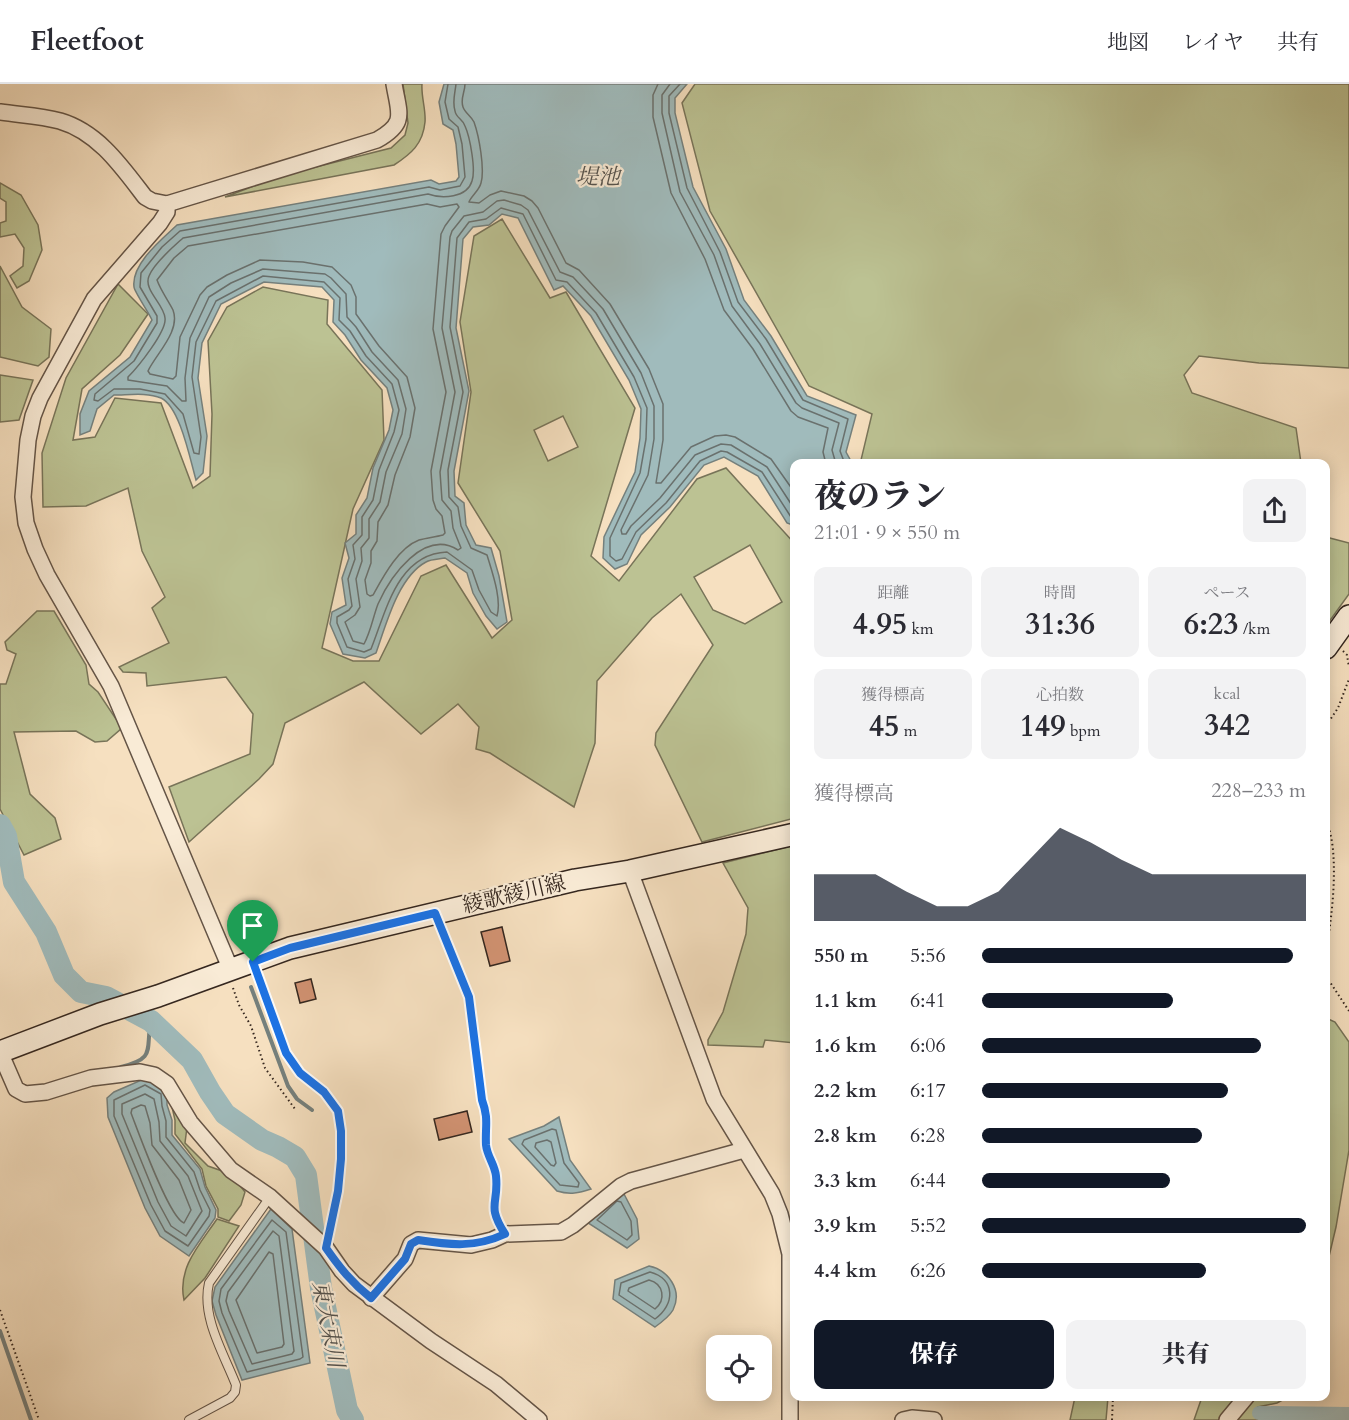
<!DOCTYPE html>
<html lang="ja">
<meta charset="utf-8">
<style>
body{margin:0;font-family:Cardo,"Noto Serif JP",serif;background:#f2f2f3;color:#2b2b33;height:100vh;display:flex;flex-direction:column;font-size:22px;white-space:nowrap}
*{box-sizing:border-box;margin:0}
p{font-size:20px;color:#7c7c81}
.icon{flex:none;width:33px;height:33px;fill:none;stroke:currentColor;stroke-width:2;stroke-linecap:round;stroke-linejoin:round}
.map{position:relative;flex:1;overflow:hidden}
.side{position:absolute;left:790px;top:375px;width:540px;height:942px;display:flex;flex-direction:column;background:#fff;border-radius:12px;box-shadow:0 3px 15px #0003}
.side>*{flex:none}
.buttons{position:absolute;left:706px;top:1251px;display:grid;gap:12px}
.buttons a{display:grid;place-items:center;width:66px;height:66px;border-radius:12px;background:#fff;box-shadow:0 3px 15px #0003;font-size:30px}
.pin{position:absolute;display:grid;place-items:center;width:51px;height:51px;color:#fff;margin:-62px -26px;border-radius:50% 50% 50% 0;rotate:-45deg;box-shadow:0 0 6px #0007}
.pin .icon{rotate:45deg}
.round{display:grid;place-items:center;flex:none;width:63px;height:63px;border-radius:12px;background:#f2f2f3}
.summary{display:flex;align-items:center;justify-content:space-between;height:102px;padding:0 24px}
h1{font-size:33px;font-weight:800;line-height:45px}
.stats{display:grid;grid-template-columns:repeat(3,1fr);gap:9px;height:102px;padding:6px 24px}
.stats div{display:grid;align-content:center;border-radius:12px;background:#f2f2f3;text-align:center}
.stats b{font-size:30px;font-weight:800}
.stats small{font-size:16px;font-weight:400}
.stats p{font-size:16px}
.chart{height:168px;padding:12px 24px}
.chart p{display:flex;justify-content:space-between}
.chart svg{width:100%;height:108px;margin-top:6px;fill:#111827;opacity:.7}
.button{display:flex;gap:12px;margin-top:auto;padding:12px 24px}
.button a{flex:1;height:69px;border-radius:12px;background:#111827;color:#fff;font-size:24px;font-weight:800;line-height:69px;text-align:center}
.button a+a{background:#f2f2f3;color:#2b2b33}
ul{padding:0 24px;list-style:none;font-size:20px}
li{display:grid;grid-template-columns:96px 72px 1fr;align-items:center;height:45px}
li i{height:15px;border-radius:8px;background:#111827}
header{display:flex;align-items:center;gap:36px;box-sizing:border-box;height:84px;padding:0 30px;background:#fff;border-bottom:2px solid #e1e1e2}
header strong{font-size:28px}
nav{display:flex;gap:33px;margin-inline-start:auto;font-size:21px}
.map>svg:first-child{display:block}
</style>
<header>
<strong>Fleetfoot</strong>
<nav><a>地図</a><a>レイヤ</a><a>共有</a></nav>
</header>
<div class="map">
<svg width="1349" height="1336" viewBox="0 0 1349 1336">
<rect width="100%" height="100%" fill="#f6e0c0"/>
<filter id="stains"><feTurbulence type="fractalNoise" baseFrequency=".00333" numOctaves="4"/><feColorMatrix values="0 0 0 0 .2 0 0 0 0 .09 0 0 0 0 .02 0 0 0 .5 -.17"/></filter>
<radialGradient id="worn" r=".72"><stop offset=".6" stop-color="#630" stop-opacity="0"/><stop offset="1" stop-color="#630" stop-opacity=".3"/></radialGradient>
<g fill="#bcc293" stroke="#787459" stroke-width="1.5" fill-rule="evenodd">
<path d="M403,0h19c-1,13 4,25 3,38 -2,22 -14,32 -31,43l-169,32 55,-21 111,-28 14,-13 3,-12z"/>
<polygon points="695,0 1349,0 1349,284 1259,279 1199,272 1184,291 1192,309 1296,344 1301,379 863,379 861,376 872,330 809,302 710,127 682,19"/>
<polygon points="0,99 21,111 38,141 42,166 29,197 17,204 10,192 23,182 24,164 15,150 0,153 0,139 6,137 6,118 0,114"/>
<path d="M502,135l48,79 16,-6 69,116 -44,148 28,25 78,-102 29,-11 69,76v176l-4,3 4,8v87l-93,24 -47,-97 1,-12 57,-88 -32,-51 -29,24 -55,63 -2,62 -21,64 -84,-54 -14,-4 3,-22 -21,-23 -37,30 -57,-52 -79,41 -12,41 -14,15 -70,63 -20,-55 81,-33 3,-40 -27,-37 -79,9 -1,-13 -23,-1 -4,-5 50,-24 -17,-35 13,-11 -23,-46 -14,-63 -42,18 -43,1 -1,-54 24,-75 52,-94 30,30 -28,41 -38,34 -9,51 22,-3 20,-39 46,5 32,85 17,-12 2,-62 -4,-73 19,-34 36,-20 65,13 -1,24 55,66 2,50 -31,69 -31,139 31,13h26l42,-85 25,-11 46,73 20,-18 -12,-69 -42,-68 13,-91 -11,-70 14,-86zM563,332l15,31 -30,14 -14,-31zM750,461l32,57 -37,22 -32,-14 -19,-33z"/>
<polygon points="0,182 22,223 51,245 49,273 38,282 0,273"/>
<polygon points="0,291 33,296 19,336 0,338"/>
<polygon points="1326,453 1349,459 1349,510 1326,542"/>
<polygon points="37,527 54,527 86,581 89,600 98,608 122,644 107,657 95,658 76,647 14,648 30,710 55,734 61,755 24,771 0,725 0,600 6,600 16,570 7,566 5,558"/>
<polygon points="795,761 795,959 765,956 763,963 708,961 708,956 723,928 746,850 748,824 723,779"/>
<polygon points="1326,934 1335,938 1349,958 1349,1066 1336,1143 1326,1185"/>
<polygon points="172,1023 176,1023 187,1043 185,1059 208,1082 225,1088 234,1094 245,1108 241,1121 229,1137 218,1133 218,1125 206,1102 202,1085 175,1050 175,1036"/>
<path d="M217,1135l22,7 -34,52 -21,22c-7,-32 16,-56 33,-81z"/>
<polygon points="1075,1313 1108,1313 1106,1336 1070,1336"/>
<polygon points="1202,1313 1288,1313 1277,1319 1258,1323 1255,1333 1258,1336 1194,1336"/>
</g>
<g fill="#a0bbbc" stroke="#75807d" stroke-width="1.5">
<path d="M444,0h243l-12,14v15l18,74 33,62 18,51 27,36 36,60 49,19 -10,37 6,11 -57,1v62l-8,-3 -29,-47 -34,-19 -20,8 -34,42 -29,28 -14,29 -12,5 -12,-11 1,-21 31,-65 5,-34 1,-29 -12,-29 -38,-64 -28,-30 -9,4 -36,-72 -16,-4 -13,11 -16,2 -10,12 -7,89 13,63 -15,80 1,25 9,7 2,22 10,20 15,3 8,28 8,46 -10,7 -11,-13 -13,-23 -6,-20 -22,-15c-5,1 -14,1 -19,4 -28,15 -40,63 -50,91l-11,5 -22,-4 -13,-30 2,-12 14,-7 -4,-27 7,-20 -4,-15 11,-9v-19l11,-17 6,-30 16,-38 4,-20 -6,-22 -26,-28 -16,-25 -12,-13 1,-22 -12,-13 -58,-5 -43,22 -19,39 -4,35 9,58 -4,37 -7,7c-6,-21 -16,-73 -35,-82 -14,-6 -33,-3 -47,-3l-17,14 -7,22 -10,4v-21l9,-23 41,-34 22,-37c-3,-7 -18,-29 -18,-33 -3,-23 28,-48 43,-62l254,-45 8,4 17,-3 3,-4 -3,-33 -3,-14 -10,-6 -4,-22z"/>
<polygon points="146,994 167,1006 167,1021 172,1036 172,1051 200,1085 205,1103 216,1126 215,1134 189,1172 160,1152 145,1124 108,1033 107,1014 114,1008"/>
<path d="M559,1033l11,43 21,29c-12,4 -21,6 -34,2l-48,-52 35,-13z"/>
<polygon points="624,1110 637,1135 639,1155 627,1164 585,1137 616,1111"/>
<polygon points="271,1125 292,1145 310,1279 242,1296 216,1231 212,1217 215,1203"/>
<path d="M649,1182c19,4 34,24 24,44 -4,7 -11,12 -18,17l-42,-28 2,-19z"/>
</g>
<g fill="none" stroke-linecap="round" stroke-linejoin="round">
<g stroke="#6a716e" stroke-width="1.5">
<path d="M448,0l-3,18 4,17 9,8 4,17 3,33 -5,9 -20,4 -11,-3 -249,44 -18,16 -21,26 -1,14 17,29v7l-23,38 -39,33 -1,6 4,1 16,-12h26l25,5 18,20 11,39 5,1 2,-17 -9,-60 4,-35 20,-41 47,-25 61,6 16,16 -1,22 11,11 16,25 26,28 7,26 -5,22 -15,38 -6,30 -11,17v18l-9,10 2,14 -7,20 4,27 -3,4 -12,7v6l10,24 17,5 7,-3c15,-37 26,-95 76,-97l25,18 7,20 12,22 6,4c5,-17 -5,-44 -10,-61l-16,-7 -10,-22 -3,-19 -9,-10 -1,-27 15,-78 -13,-65 7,-89 12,-16 17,-3 15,-11 22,6 33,66 11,2 29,31 38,64 13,31 -1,31 -6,34 -30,65v18l6,5 6,-2 14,-27 30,-29 34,-42 21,-10 6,1 35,20 29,45 4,3"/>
<path d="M456,0c-1,10 -4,17 -1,27 1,7 8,8 10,15 5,11 11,44 7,55 -5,17 -30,18 -44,13l-245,44c-10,9 -29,25 -34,38 -6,14 15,28 16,42 2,13 -27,49 -37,59v3l39,6 15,15h4l-1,-23 5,-40 19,-41 22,-14 32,-14 62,5 6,4 15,16 1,23 9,10 16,25 26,28 8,29 -4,25 -16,38 -6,30 -11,17v19l-8,10 1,13 -6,18 4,28 -5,8 -10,7 8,19 11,3c7,-13 9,-27 14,-40 12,-27 46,-76 80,-54l3,-2 -8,-20 -2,-17 -9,-11 -2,-28 15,-80 -13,-64 8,-91 2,-6 12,-15 19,-4 14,-11 7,-1 17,5 7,5 32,62 13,5 30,32 38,64 13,33v33l-6,36 -27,55 1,4h4l5,-8 29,-28 35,-43 26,-11 10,1 36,22 28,43"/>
<path d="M465,0c0,8 -5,15 -2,23 2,6 8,9 11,15 5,14 11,47 7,61 -2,8 -10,13 -12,19l10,1 11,-8 11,-4 23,5 8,5 6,7 28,55 13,7 31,34 39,65 14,35v36l-7,43h5l30,-36 24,-11 11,-1 9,2 36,22 24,34"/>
<polyline points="658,0 653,11 653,33 671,109 705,175 724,226 753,265 791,327 798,333 828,344 823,368 826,380"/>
<polyline points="670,0 662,11 662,29 680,108 714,171 732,222 760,260 796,319 802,324 839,339 832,366 836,380"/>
<polyline points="680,0 669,12 669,29 687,104 720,168 738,218 766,255 803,316 848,335 840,367 845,380"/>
<path d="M427,120l13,3 17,-3 2,3 -14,19 -4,8 -8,95 13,63 -15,79 2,29 3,9 6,7 3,17 -2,2c-8,2 -16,3 -24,5 -21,8 -36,37 -46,55l-3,1 -3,-2 -2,-14 6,-17v-12l6,-10 1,-19 10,-17 7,-30 15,-38 5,-29 -8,-31 -28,-31 -23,-32v-17l-5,-12 -19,-18 -29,-5 -43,-2 -33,15 -20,12 -7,8 -20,42 -4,39 -3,3 -23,-5 -2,-3c8,-17 33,-40 25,-61 -5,-10 -12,-19 -16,-30l17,-22 14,-12z"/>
<polygon points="145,1001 161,1010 162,1022 166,1037 166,1053 194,1088 200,1106 210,1126 209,1132 188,1162 165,1147 151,1121 114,1032 114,1016"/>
<polygon points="145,1010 154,1015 159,1038 160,1057 188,1092 202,1127 186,1152 171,1142 158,1118 122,1030 122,1020"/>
<path d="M141,1021l4,1 5,17 2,22 27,35 12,30 -7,13c-15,-5 -46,-92 -53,-110l1,-4z"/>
<polygon points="552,1045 556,1046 564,1079 579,1099 578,1103 560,1101 522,1060 524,1056"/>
<polygon points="547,1056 551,1058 556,1079 554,1082 551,1081 535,1063 536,1059"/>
<polygon points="617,1117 621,1118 631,1137 632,1151 627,1156 597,1136"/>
<polygon points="272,1136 286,1148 303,1273 300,1275 247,1288 222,1229 219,1217 221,1205"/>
<polygon points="273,1147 279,1152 294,1267 292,1270 252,1280 229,1227 226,1217 228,1208"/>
<polygon points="269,1168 273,1170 284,1260 282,1263 257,1269 236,1216"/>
<path d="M650,1188c26,7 25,33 5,47l-36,-24 2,-12z"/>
<path d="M649,1196c15,4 17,20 6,29l-27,-18 1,-3z"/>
</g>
<g stroke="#75807d" stroke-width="4">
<polyline points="251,903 288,1002 297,1015 312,1026"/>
<path d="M121,983c36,-9 24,-17 30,-46"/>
<polyline points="0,1247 31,1336"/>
</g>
<polyline stroke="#a0bbbc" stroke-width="14" points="1259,1329 1349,1330"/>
<polyline stroke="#a0bbbc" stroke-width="22" points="0,741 6,752 14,798 46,848 64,891 81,908 106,913 151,937 192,976 210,1008 225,1030 262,1056 278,1063 295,1073 306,1091 321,1204 347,1326 353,1336"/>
</g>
<g fill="#d19272" stroke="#35271f" stroke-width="1.5">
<polygon points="502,843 510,877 490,882 481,848"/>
<polygon points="311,895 316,915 300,919 295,899"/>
<polygon points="467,1027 472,1048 439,1056 434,1035"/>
</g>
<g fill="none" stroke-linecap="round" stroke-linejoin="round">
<defs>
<path id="service" d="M189,1336l41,-22 5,-6 1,-7c-12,-31 -35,-68 -27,-102l61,-86"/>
<g id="minor">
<path d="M0,28c20,3 41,4 60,9 38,11 62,46 85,76l7,4 15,3 210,-64c30,-17 22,-26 17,-56"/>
<polyline points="167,120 167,128 160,139 94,215 40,314 33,332 28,356 23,413 26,439 35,465 47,491 111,602 231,886"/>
<polyline points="630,787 714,1015 772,1110 780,1130 790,1170 790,1336"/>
<polyline points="0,968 16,1005 25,1010 46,1008 91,994 140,988 154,991 167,1000 190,1038 231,1086 270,1113 326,1164 342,1187 354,1200 431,1257 496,1300 539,1336"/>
<polyline points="371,1214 405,1175 411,1160 418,1156 471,1161 492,1156 505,1150 561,1148 573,1141 621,1102 631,1097 744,1066"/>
<polyline points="903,1336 912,1334 934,1336"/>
<polyline points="1227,1336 1247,1312"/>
</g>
<g id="secondary">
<polyline points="1326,564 1349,532"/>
<polyline points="0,968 100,930 158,912 290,864 575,796 630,787 795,750"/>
</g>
</defs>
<use href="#service" stroke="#655547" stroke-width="10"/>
<use href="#minor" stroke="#655547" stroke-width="18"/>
<use href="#secondary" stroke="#35271f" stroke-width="24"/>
<g stroke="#35271f" stroke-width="2" stroke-dasharray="1.5 3" stroke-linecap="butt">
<polyline points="1343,567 1347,571 1349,583"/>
<polyline points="1326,642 1338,624 1349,595"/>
<path d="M1326,729c2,12 6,25 7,37 3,35 -2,70 -7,104"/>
<path d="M442,846l27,67 13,102c7,22 2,26 4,47 1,11 9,20 10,31 1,16 -7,31 2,46"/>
<polyline points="1326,892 1349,927"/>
<polyline points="259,894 286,969 300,989 324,1008 338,1027 341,1047 341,1075 338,1107 329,1147"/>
<polyline points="233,904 239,921 251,942 265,984 295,1025"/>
<polyline points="0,1226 39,1336"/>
<polyline points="1112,1336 1113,1312"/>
</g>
<use href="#service" stroke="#f9ebd6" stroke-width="8"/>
<use href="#minor" stroke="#f9ebd6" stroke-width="15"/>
<use href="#secondary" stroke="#f9ebd6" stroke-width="21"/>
</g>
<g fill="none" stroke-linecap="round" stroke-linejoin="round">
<defs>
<path id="route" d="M435,829l34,84 13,103c7,19 3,26 4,45 1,11 9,20 10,31 3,29 -10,28 9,58 -30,14 -55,11 -87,6l-7,4 -6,15 -34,39c-19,-15 -31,-30 -45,-50l12,-57 3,-32v-28l-3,-20 -14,-19 -24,-19 -14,-20 -33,-91 37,-14z"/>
</defs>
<use href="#route" stroke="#fff" stroke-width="12"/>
<use href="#route" stroke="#1a73e8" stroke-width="8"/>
</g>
<g text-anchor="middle" stroke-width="4.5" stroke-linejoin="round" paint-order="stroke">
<g font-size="21" fill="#35271f" stroke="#f9ebd6">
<text transform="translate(514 810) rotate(-13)" y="7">綾歌綾川線</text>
</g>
<g font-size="22" font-style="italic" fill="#55534e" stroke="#f9ebd6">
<text x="598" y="100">堤池</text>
<text transform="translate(329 1240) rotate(79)" y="8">東大束川</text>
</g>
</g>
<rect width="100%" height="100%" filter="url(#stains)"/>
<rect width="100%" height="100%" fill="url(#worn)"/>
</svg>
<div class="buttons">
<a><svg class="icon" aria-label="locate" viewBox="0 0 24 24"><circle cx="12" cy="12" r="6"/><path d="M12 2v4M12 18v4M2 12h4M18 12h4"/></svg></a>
</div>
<div class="pin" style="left:253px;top:878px;background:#1e9e55"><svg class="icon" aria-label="arrive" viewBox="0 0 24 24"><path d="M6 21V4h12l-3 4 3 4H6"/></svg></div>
<section class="side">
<div class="summary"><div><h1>夜のラン</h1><p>21:01 · 9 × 550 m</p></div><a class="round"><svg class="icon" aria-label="share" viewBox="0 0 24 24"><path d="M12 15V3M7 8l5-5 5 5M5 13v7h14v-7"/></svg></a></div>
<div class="stats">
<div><p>距離</p><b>4.95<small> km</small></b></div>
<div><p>時間</p><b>31:36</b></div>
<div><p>ペース</p><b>6:23<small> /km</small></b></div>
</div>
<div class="stats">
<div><p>獲得標高</p><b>45<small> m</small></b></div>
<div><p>心拍数</p><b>149<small> bpm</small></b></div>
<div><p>kcal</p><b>342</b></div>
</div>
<div class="chart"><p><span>獲得標高</span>228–233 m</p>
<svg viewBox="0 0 160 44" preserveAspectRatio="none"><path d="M0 44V25L10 25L20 25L30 32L40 38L50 38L60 32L70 19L80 6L90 12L100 19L110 25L120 25L130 25L140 25L150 25L160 25V44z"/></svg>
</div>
<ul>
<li><b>550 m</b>5:56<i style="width:96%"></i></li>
<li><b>1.1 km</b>6:41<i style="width:59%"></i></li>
<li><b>1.6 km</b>6:06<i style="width:86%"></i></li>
<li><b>2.2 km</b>6:17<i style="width:76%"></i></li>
<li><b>2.8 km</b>6:28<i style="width:68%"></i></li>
<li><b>3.3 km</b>6:44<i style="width:58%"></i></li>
<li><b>3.9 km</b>5:52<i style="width:100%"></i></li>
<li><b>4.4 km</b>6:26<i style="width:69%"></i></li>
</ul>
<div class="button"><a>保存</a><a>共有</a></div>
</section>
</div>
